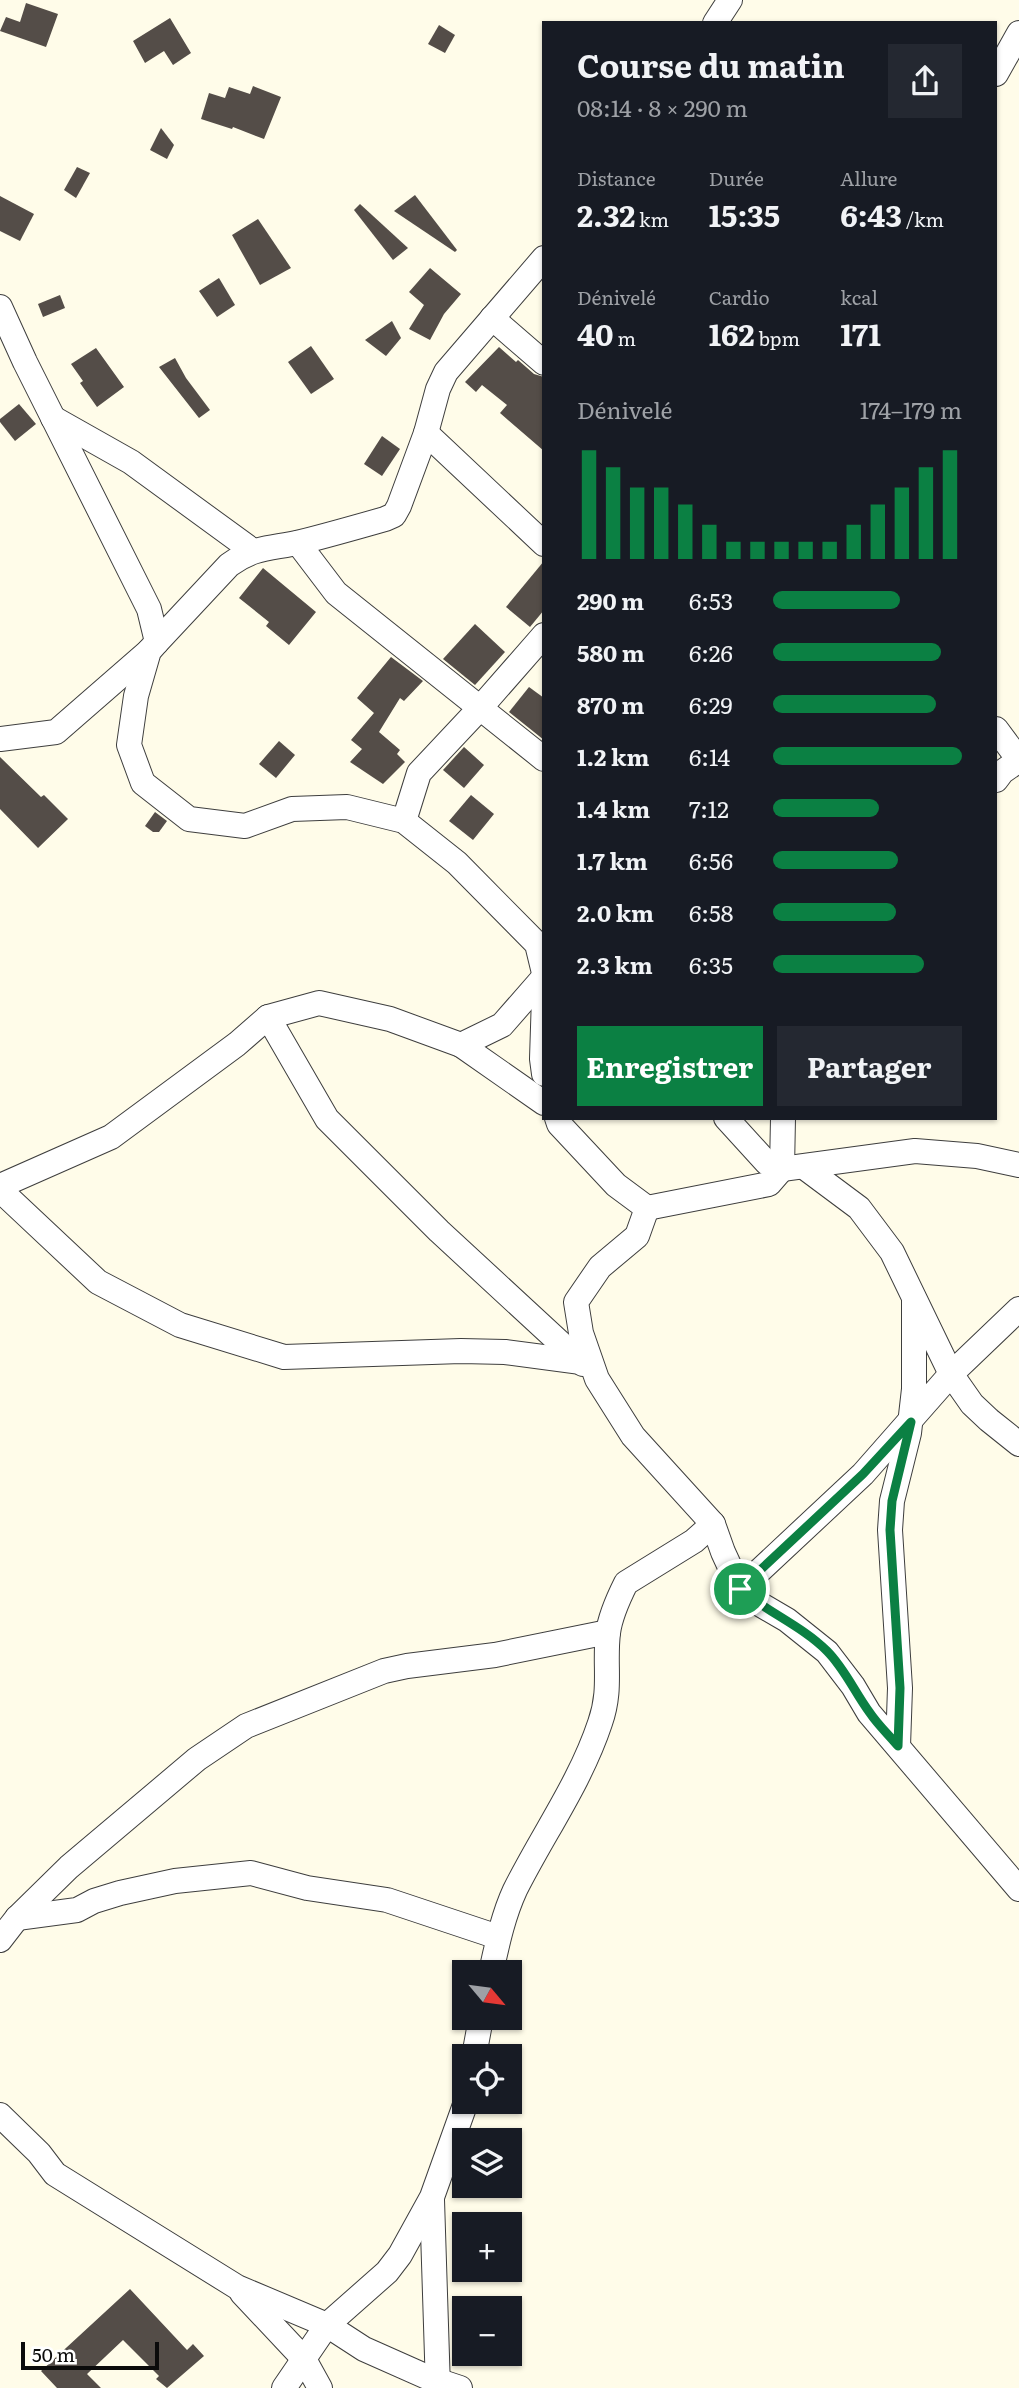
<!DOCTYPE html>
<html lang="fr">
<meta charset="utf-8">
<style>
body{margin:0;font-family:Literata,serif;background:#242831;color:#f1f3f6;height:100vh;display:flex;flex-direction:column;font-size:26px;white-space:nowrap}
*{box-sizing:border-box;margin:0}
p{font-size:23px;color:#9ea1a6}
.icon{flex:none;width:38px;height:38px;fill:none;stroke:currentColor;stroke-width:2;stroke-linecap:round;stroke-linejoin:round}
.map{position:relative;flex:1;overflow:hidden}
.drawer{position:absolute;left:542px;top:21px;width:455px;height:1099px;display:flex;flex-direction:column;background:#171b24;border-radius:0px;box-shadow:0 2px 5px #0004}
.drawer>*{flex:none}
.needle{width:46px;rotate:119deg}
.controls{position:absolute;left:452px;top:1960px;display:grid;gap:14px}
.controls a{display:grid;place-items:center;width:70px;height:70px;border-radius:0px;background:#171b24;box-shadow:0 2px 5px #0004;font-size:35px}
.scale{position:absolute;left:21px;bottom:18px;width:138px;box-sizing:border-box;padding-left:7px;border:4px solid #0b0b0b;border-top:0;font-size:19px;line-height:24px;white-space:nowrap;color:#0b0b0b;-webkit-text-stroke:5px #fff;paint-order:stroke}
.pin{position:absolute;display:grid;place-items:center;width:60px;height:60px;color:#fff;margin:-30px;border:4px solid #fff;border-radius:50%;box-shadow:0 2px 7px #0007}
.round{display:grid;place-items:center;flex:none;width:74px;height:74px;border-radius:0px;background:#242831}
.summary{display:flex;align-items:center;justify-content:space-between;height:119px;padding:0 35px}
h1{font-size:32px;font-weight:700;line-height:52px}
.metrics{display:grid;grid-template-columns:repeat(3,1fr);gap:10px;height:119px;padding:7px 35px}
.metrics div{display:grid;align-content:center}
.metrics b{font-size:30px;font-weight:700}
.metrics small{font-size:19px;font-weight:400}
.metrics p{font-size:19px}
.chart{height:196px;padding:14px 35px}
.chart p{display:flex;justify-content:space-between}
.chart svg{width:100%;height:126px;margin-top:7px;stroke:#0b8043;stroke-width:6}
.primary-button{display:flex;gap:14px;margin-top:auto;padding:14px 35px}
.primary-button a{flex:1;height:80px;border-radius:0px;background:#0b8043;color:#fff;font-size:28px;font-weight:700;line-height:80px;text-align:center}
.primary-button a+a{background:#242831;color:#f1f3f6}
ul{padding:0 35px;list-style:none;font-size:23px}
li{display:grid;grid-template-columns:112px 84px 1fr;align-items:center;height:52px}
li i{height:18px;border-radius:9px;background:#0b8043}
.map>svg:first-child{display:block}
</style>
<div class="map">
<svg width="1019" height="2388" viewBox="0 0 1019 2388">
<rect width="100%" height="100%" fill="#fffce9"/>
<g fill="#544d48">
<polygon points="26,3 58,14 46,47 0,31 6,17 20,22"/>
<polygon points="170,18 191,53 173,65 164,51 145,63 133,41"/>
<polygon points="439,25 455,35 445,53 428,44"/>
<polygon points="253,86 281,97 264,139 233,127 232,129 201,119 209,93 225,98 229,87 250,94"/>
<polygon points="161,128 174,145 167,159 150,150"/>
<polygon points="77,167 90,173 76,198 64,190"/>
<polygon points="415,195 457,250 455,252 394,211"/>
<polygon points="0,196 34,214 20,241 0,231"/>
<polygon points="360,204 408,248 393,260 354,210"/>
<polygon points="258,219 291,268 260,285 232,235"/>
<polygon points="430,268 461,294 444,314 430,340 409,329 424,305 409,292"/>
<polygon points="219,278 235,305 217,317 199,291"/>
<polygon points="60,295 65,308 43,317 38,304"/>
<polygon points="392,321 401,338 386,356 365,340"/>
<polygon points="311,346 334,379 311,394 288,362"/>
<polygon points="499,347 516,362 518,360 534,374 544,377 544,451 500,413 507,405 482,385 476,392 465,382"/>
<polygon points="96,348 124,387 97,407 80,383 83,381 71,364"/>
<polygon points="175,358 186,378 210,410 199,418 159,367"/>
<polygon points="19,404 36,424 15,441 0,422 0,419"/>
<polygon points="382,436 400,449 382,476 364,464"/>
<polygon points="544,561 544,610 530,627 506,607"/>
<polygon points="263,568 316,612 289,645 266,626 269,622 239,598"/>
<polygon points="475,624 505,652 475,685 443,659"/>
<polygon points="391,657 423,681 404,701 400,698 379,732 400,750 397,754 405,762 383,784 350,762 362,749 351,740 374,713 357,698"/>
<polygon points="529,687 544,698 544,740 509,712"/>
<polygon points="279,741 295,755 276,778 259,764"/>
<polygon points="464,747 484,765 464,788 443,770"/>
<polygon points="0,757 41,797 44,795 68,819 38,848 0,809"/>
<polygon points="471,795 494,814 473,840 449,821"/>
<polygon points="155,812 167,821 159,832 153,832 145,826"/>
<polygon points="130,2289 187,2350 193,2344 204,2356 167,2388 156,2379 159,2376 123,2340 87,2374 101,2388 57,2388 41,2371"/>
</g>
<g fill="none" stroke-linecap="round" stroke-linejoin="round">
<defs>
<g id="minor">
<polyline points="715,23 730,0"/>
<polyline points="996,74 1019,33"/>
<polyline points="0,307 25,362 149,609 157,642 149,651 136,696 129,745 143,783 189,819 245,826 292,809 347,807 404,821 457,863 537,944 544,973"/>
<polyline points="492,318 544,363"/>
<polyline points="53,418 131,462 253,551"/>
<polyline points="426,433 544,544"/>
<polyline points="298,543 336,593 544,759"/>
<path d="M157,642l72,-77c26,-19 42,-16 72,-23 28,-7 56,-15 84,-23l9,-4 5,-9 27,-73 12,-44 8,-17 98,-114"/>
<polyline points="996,729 1019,760"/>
<polyline points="0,739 56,732 149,651"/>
<polyline points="996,780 1002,772 1019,760"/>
<polyline points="404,821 419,773 481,707 544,635"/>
<polyline points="544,996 542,1059 544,1074"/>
<polyline points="268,1017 327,1119 439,1231 583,1364"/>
<polyline points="461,1045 544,1103"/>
<polyline points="557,1118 559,1124 616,1185 647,1208 637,1236 600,1267 576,1302 581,1333 597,1379 633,1436 713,1524 723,1552 740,1589 751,1599 787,1620 827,1652 853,1686 869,1713 1019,1889"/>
<polyline points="726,1118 767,1163 782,1169 915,1151 977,1156 1019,1165"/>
<polyline points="804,1167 859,1208 892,1252 951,1374 972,1404 989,1420 1019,1444"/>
<polyline points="0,1186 111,1137 237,1044 268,1017 319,1003 390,1019 461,1045 502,1025 544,977"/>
<polyline points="0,1190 98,1282 180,1325 284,1357 461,1351 505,1352 581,1362"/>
<polyline points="647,1208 769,1184 782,1169 783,1118"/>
<polyline points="740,1589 863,1474 951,1374 1019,1309"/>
<polyline points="898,1746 900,1688 890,1530 892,1501 909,1433 914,1389 914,1299"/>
<polyline points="17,1918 77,1910 94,1901 120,1893 175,1881 251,1873 307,1888 387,1900 498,1937"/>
<polyline points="0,1940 17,1918 69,1867 197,1759 246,1726 384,1671 407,1666 495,1655 608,1632"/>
<path d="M491,1972c6,-27 12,-56 24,-82 28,-56 65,-107 85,-167 12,-34 4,-58 8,-90 2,-16 11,-36 18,-50l68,-42 19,-17"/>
<polyline points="474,2056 481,2018"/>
<polyline points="0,2115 39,2153 55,2174 237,2287 327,2325 364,2349 427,2377 460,2388"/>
<polyline points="432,2200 438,2388"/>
<polyline points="242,2293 304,2359 320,2388"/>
<polyline points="284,2388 327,2325 387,2272 400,2255 432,2197 466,2102"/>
</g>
</defs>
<use href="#minor" stroke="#3e3e3e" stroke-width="26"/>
<use href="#minor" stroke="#fff" stroke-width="24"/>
</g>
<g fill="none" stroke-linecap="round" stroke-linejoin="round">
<defs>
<path id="route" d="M911,1422l-19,79 -2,29 10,158 -2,58c-9,-11 -20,-21 -28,-33 -15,-20 -25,-44 -43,-62 -25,-25 -60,-39 -87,-62l123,-115z"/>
</defs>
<use href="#route" stroke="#fff" stroke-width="14"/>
<use href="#route" stroke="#0b8043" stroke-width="9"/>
</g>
</svg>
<div class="controls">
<a><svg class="needle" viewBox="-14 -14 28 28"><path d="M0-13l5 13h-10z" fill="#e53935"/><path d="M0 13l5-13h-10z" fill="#9ea1a6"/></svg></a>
<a><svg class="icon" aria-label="locate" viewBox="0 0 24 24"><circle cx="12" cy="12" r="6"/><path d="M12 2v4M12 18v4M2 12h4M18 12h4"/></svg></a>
<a><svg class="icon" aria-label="layers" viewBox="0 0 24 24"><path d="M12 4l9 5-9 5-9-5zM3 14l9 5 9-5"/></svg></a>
<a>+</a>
<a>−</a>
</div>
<div class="scale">50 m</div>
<div class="pin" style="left:740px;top:1589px;background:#1e9e55"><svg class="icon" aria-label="arrive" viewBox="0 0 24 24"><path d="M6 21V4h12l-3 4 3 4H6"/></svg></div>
<section class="drawer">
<div class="summary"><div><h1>Course du matin</h1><p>08:14 · 8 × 290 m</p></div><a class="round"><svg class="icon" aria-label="share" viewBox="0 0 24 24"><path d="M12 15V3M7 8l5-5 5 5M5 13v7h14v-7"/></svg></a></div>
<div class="metrics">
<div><p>Distance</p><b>2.32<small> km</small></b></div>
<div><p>Durée</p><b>15:35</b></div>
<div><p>Allure</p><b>6:43<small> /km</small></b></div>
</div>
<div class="metrics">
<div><p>Dénivelé</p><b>40<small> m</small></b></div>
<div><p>Cardio</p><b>162<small> bpm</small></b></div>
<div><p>kcal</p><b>171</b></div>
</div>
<div class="chart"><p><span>Dénivelé</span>174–179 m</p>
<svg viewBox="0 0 160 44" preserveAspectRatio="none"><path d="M5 44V6M15 44V12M25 44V19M35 44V19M45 44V25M55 44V32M65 44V38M75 44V38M85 44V38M95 44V38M105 44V38M115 44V32M125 44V25M135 44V19M145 44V12M155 44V6"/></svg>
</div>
<ul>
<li><b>290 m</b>6:53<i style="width:67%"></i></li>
<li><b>580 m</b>6:26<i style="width:89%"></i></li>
<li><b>870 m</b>6:29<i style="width:86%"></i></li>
<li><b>1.2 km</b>6:14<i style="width:100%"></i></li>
<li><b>1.4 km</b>7:12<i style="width:56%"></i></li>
<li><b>1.7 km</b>6:56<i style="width:66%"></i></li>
<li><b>2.0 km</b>6:58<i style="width:65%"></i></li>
<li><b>2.3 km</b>6:35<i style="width:80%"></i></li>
</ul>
<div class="primary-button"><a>Enregistrer</a><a>Partager</a></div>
</section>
</div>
